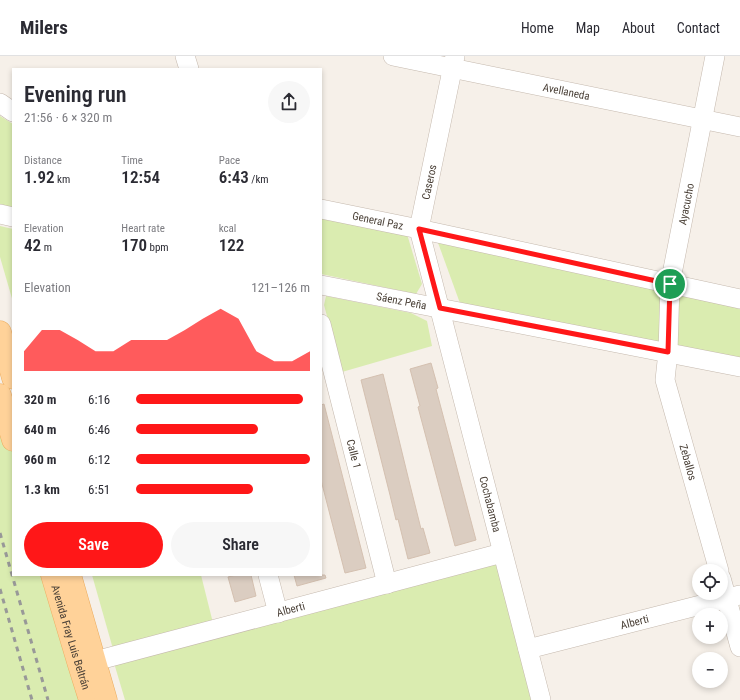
<!DOCTYPE html>
<meta charset="utf-8">
<style>
body{margin:0;font-family:"Roboto Condensed",sans-serif;background:#f7f7f7;color:#2b2b33;height:100vh;display:flex;flex-direction:column;font-size:15px;white-space:nowrap}
*{box-sizing:border-box;margin:0}
p{font-size:13px;color:#7c7c81}
.icon{flex:none;width:22px;height:22px;fill:none;stroke:currentColor;stroke-width:2;stroke-linecap:round;stroke-linejoin:round}
.map{position:relative;flex:1;overflow:hidden}
.details{position:absolute;left:12px;top:12px;width:310px;height:508px;display:flex;flex-direction:column;background:#fff;border-radius:0px;box-shadow:0 2px 6px #0003}
.details>*{flex:none}
.tools{position:absolute;left:692px;top:508px;display:grid;gap:8px}
.tools a{display:grid;place-items:center;width:36px;height:36px;border-radius:50%;background:#fff;box-shadow:0 2px 6px #0003;font-size:20px}
.pin{position:absolute;display:grid;place-items:center;width:34px;height:34px;color:#fff;margin:-17px;border:2px solid #fff;border-radius:50%;box-shadow:0 1px 4px #0007}
.round{display:grid;place-items:center;flex:none;width:42px;height:42px;border-radius:21px;background:#f7f7f7}
.headline{display:flex;align-items:center;justify-content:space-between;height:68px;padding:0 12px}
h1{font-size:22px;font-weight:600;line-height:30px}
.stats{display:grid;grid-template-columns:repeat(3,1fr);gap:6px;height:68px;padding:4px 12px}
.stats div{display:grid;align-content:center}
.stats b{font-size:17px;font-weight:600}
.stats small{font-size:11px;font-weight:400}
.stats p{font-size:11px}
.chart{height:112px;padding:8px 12px}
.chart p{display:flex;justify-content:space-between}
.chart svg{width:100%;height:72px;margin-top:4px;fill:#ff1718;opacity:.7}
.primary-button{display:flex;gap:8px;margin-top:auto;padding:8px 12px}
.primary-button a{flex:1;height:46px;border-radius:24px;background:#ff1718;color:#fff;font-size:16px;font-weight:600;line-height:46px;text-align:center}
.primary-button a+a{background:#f7f7f7;color:#2b2b33}
ul{padding:0 12px;list-style:none;font-size:13px}
li{display:grid;grid-template-columns:64px 48px 1fr;align-items:center;height:30px}
li i{height:10px;border-radius:5px;background:#ff1718}
header{display:flex;align-items:center;gap:24px;box-sizing:border-box;height:56px;padding:0 20px;background:#fff;border-bottom:1px solid #e1e1e2}
header strong{font-size:19px}
nav{display:flex;gap:22px;margin-inline-start:auto;font-size:14px}
.map>svg:first-child{display:block}
</style>
<header>
<strong>Milers</strong>
<nav><a>Home</a><a>Map</a><a>About</a><a>Contact</a></nav>
</header>
<div class="map">
<svg width="740" height="644" viewBox="0 0 740 644">
<rect width="100%" height="100%" fill="#f6f0e9"/>
<g fill="#daecb0">
<polygon points="0,60 13,68 13,152 0,148"/>
<polygon points="321,160 407,178 422,228 416,238 321,218"/>
<polygon points="0,170 13,173 13,246 0,201"/>
<polygon points="437,184 740,250 740,305 461,250"/>
<polygon points="326,240 411,257 427,265 432,290 342,316 324,249"/>
<polygon points="0,339 13,384 13,519 52,519 90,644 0,644"/>
<polygon points="498,505 531,644 125,644 114,607"/>
<polygon points="92,519 201,519 213,567 113,593"/>
</g>
<g fill="#dbcdc1" stroke="#d4c0b0">
<polygon points="431,307 438,332 436,333 476,484 455,490 418,351 420,350 410,313"/>
<polygon points="383,318 408,421 421,473 423,472 430,497 408,503 398,463 396,464 390,439 361,324"/>
<polygon points="324,348 366,512 345,517 321,424 321,349"/>
<polygon points="236,519 251,519 256,540 235,546 228,521"/>
<polygon points="294,519 325,519 326,522 297,530"/>
</g>
<g fill="none" stroke-linecap="round" stroke-linejoin="round">
<defs>
<g id="minor">
<polyline points="185,0 189,13"/>
<path id="s1" d="M393,0l347,71"/>
<path id="s2" d="M455,0l-36,173 122,471"/>
<path id="s3" d="M715,0l-45,228 -2,68 -3,28 54,191"/>
<polyline points="0,47 13,56"/>
<path id="s4" d="M321,153l98,20 321,70"/>
<polyline points="0,158 13,161"/>
<path id="s5" d="M321,229l419,82"/>
<path id="s6" d="M321,268l66,260"/>
<polyline points="268,519 278,557"/>
<polyline points="721,522 740,591"/>
<path id="s7" d="M528,593l212,-54"/>
<path id="s8" d="M80,609l422,-112"/>
</g>
<g id="major">
<polyline points="0,276 13,322"/>
<polyline points="0,339 13,384"/>
<path id="s9" d="M52,519l27,90 11,35"/>
<polyline points="70,519 106,644"/>
</g>
</defs>
<use href="#minor" stroke="#c5b9ae" stroke-width="20"/>
<use href="#major" stroke="#ecad60" stroke-width="23"/>
<use href="#minor" stroke="#fff" stroke-width="19"/>
<use href="#major" stroke="#ffd299" stroke-width="22"/>
<g stroke="#989898" stroke-width="3" stroke-dasharray="5 5" stroke-linecap="butt">
<polyline points="0,477 48,644"/>
<polyline points="0,533 32,644"/>
</g>
</g>
<g fill="none" stroke-linecap="round" stroke-linejoin="round">
<defs>
<polygon id="route" points="419,173 670,228 668,296 440,252"/>
</defs>
<use href="#route" stroke="#fff" stroke-width="8"/>
<use href="#route" stroke="#ff1718" stroke-width="5"/>
</g>
<g text-anchor="middle" stroke-width="3" stroke-linejoin="round" paint-order="stroke">
<g font-size="11" fill="#4a4037" stroke="#fff">
<text dy="4" stroke="none"><textPath href="#s1" startOffset="177">Avellaneda</textPath></text>
<text transform="translate(429 126) rotate(-78)" y="4">Caseros</text>
<text transform="translate(686 148) rotate(-79)" y="4">Ayacucho</text>
<text dy="4" stroke="none"><textPath href="#s4" startOffset="58">General Paz</textPath></text>
<text dy="4" stroke="none"><textPath href="#s5" startOffset="82">Sáenz Peña</textPath></text>
<text dy="4" stroke="none"><textPath href="#s6" startOffset="134">Calle 1</textPath></text>
<text dy="4" stroke="none"><textPath href="#s3" startOffset="414">Zeballos</textPath></text>
<text dy="4" stroke="none"><textPath href="#s2" startOffset="461">Cochabamba</textPath></text>
<text dy="4" stroke="none"><textPath href="#s8" startOffset="218">Alberti</textPath></text>
<text dy="4" stroke="none"><textPath href="#s7" startOffset="110">Alberti</textPath></text>
<text dy="4" stroke="none"><textPath href="#s9" startOffset="65">Avenida Fray Luis Beltrán</textPath></text>
</g>
</g>
</svg>
<div class="tools">
<a><svg class="icon" aria-label="locate" viewBox="0 0 24 24"><circle cx="12" cy="12" r="6"/><path d="M12 2v4M12 18v4M2 12h4M18 12h4"/></svg></a>
<a>+</a>
<a>−</a>
</div>
<div class="pin" style="left:670px;top:228px;background:#1e9e55"><svg class="icon" aria-label="arrive" viewBox="0 0 24 24"><path d="M6 21V4h12l-3 4 3 4H6"/></svg></div>
<section class="details">
<div class="headline"><div><h1>Evening run</h1><p>21:56 · 6 × 320 m</p></div><a class="round"><svg class="icon" aria-label="share" viewBox="0 0 24 24"><path d="M12 15V3M7 8l5-5 5 5M5 13v7h14v-7"/></svg></a></div>
<div class="stats">
<div><p>Distance</p><b>1.92<small> km</small></b></div>
<div><p>Time</p><b>12:54</b></div>
<div><p>Pace</p><b>6:43<small> /km</small></b></div>
</div>
<div class="stats">
<div><p>Elevation</p><b>42<small> m</small></b></div>
<div><p>Heart rate</p><b>170<small> bpm</small></b></div>
<div><p>kcal</p><b>122</b></div>
</div>
<div class="chart"><p><span>Elevation</span>121–126 m</p>
<svg viewBox="0 0 160 44" preserveAspectRatio="none"><path d="M0 44V32L10 19L20 19L30 25L40 32L50 32L60 25L70 25L80 25L90 19L100 12L110 6L120 12L130 32L140 38L150 38L160 32V44z"/></svg>
</div>
<ul>
<li><b>320 m</b>6:16<i style="width:96%"></i></li>
<li><b>640 m</b>6:46<i style="width:70%"></i></li>
<li><b>960 m</b>6:12<i style="width:100%"></i></li>
<li><b>1.3 km</b>6:51<i style="width:67%"></i></li>
</ul>
<div class="primary-button"><a>Save</a><a>Share</a></div>
</section>
</div>
